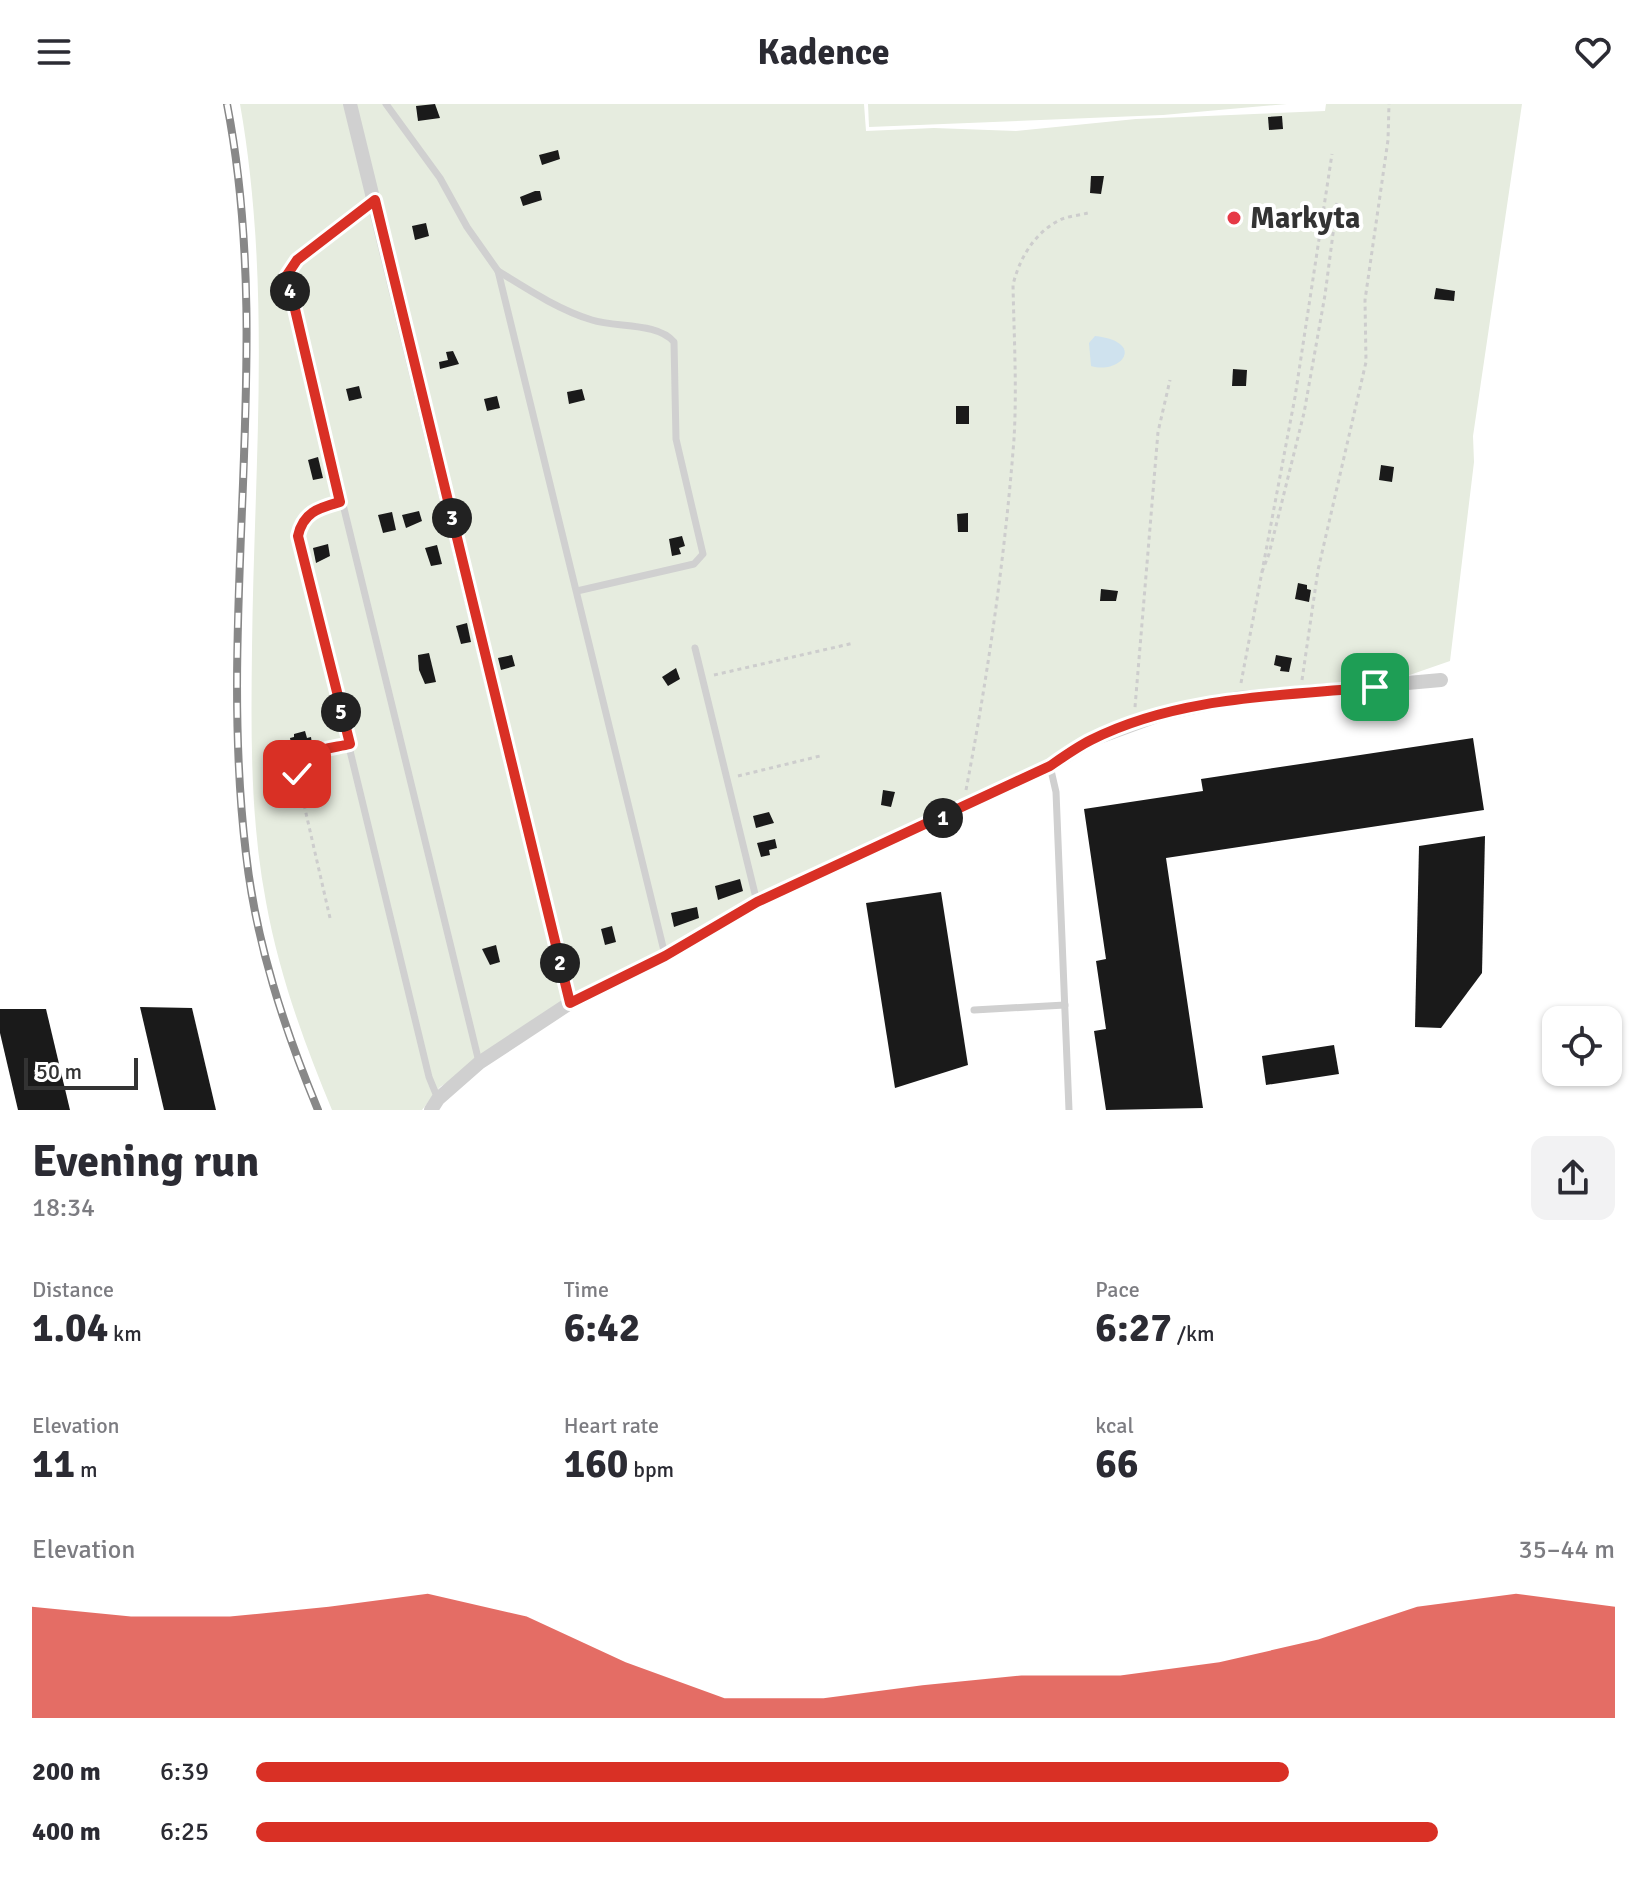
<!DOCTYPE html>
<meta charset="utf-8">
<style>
body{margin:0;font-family:Signika,sans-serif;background:#f2f2f3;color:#2b2b33;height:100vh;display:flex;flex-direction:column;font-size:30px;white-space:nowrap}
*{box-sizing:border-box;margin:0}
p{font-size:26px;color:#7c7c81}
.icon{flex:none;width:44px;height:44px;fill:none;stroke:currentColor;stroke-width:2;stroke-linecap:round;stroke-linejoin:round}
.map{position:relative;height:1006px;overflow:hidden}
.side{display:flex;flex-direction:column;background:#fff;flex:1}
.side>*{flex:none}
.fabs{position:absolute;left:1542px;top:902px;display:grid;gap:16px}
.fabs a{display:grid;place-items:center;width:80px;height:80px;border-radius:16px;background:#fff;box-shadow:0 2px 6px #0004;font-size:40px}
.scale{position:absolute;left:24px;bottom:20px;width:114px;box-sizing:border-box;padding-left:8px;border:4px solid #333;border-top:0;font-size:22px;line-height:28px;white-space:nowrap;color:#333;-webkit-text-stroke:6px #fff;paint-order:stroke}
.pin{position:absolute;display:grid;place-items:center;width:68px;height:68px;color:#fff;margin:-34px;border-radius:16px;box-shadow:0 4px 12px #0006}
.km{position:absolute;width:40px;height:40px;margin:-20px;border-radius:50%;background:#222;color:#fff;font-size:22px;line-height:40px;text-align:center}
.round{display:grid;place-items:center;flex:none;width:84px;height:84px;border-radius:16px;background:#f2f2f3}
.overview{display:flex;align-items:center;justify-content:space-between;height:136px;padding:0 32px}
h1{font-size:44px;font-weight:800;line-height:60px}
.stats{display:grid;grid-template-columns:repeat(3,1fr);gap:12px;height:136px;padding:8px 32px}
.stats div{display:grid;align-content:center}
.stats b{font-size:40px;font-weight:800}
.stats small{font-size:22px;font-weight:400}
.stats p{font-size:22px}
.chart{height:224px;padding:16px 32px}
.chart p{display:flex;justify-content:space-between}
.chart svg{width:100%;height:144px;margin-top:8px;fill:#d93025;opacity:.7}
ul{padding:0 32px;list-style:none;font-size:26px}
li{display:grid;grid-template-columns:128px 96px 1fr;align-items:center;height:60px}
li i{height:20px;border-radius:10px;background:#d93025}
header{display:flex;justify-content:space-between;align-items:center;height:104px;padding:0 32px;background:#fff;font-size:36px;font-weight:800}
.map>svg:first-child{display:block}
</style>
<header><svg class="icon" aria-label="menu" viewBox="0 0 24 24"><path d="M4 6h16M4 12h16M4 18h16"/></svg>Kadence<svg class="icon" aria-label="heart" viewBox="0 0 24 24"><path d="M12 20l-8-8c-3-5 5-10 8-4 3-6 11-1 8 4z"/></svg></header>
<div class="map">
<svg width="1647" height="1006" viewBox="0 0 1647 1006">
<rect width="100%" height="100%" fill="#fff"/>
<g fill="#e6ecdf">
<path d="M240,0h624l2,27 68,-3 82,3 120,-12 189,-8 1,-7h196l-49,332 1,26 -24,199 -75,26 -213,27 -405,188 -278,161 -39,24 -18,23h-90c-28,-67 -53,-136 -66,-208 -16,-84 -15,-169 -14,-254 2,-183 20,-362 -12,-544z"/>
<polygon points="868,0 1287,0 1163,11 869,23"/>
</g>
<path fill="#cfe2ee" d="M1095,232c52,6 26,39 -4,30l-2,-23z"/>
<g fill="#1a1a1a">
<polygon points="435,0 440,14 418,17 416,2"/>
<polygon points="1282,12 1283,25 1269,26 1268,13"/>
<polygon points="558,46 560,55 542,61 539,51"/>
<polygon points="1091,72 1104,72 1101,90 1090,89"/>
<polygon points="535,87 540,87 542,96 523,102 520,93"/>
<polygon points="426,119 429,132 415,136 412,122"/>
<polygon points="1436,184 1455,187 1454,197 1434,195"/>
<polygon points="453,247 459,260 440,265 439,258 448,256 446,248"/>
<polygon points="1233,265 1247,266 1246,282 1232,282"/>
<polygon points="359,282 362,294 349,297 346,285"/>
<polygon points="582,285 585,296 569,300 567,288"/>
<polygon points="497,292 500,304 487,307 484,295"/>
<rect x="956" y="302" width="13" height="18"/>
<polygon points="318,353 323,374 313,376 308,356"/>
<polygon points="1381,361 1394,363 1392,378 1379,376"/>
<polygon points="419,407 422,417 406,424 402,411"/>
<polygon points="392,408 396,426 383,429 378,411"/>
<polygon points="968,409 968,428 958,428 957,410"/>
<polygon points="682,432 685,442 679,444 681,450 672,452 669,435"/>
<polygon points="328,440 330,452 316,459 313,444"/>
<polygon points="437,441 442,460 431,462 425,444"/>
<polygon points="1298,479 1307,481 1307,485 1311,486 1309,498 1295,495"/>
<polygon points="1101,485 1118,487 1116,497 1100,497"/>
<polygon points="467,519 471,538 461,540 456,522"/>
<polygon points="429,549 436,578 425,580 419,566 418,551"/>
<polygon points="512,551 515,562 501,566 498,554"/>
<polygon points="1276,551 1292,554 1289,568 1280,567 1281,563 1274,561"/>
<polygon points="676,564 680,575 668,582 662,573"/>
<polygon points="305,627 307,634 311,633 312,640 292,645 290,634 294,633 294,630"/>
<polygon points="1473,634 1484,706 1166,754 1203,1004 1106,1006 1094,927 1106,925 1096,857 1106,855 1084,705 1203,687 1201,675"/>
<polygon points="883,686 895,688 891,703 881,701"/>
<polygon points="769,708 774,719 756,724 753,712"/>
<polygon points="1485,732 1482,869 1441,924 1415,923 1419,742"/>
<polygon points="775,735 777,744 769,746 770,751 761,753 757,739"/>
<polygon points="740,775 743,787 718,796 715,782"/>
<polygon points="941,788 968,961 895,984 866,799"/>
<polygon points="697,803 699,814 674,823 671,809"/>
<polygon points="612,822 616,838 605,841 601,825"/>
<polygon points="496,841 500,858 490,861 482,845"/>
<polygon points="140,903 192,904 216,1006 164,1006"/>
<polygon points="0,905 46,905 70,1006 18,1006 0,929"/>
<polygon points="1334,941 1339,970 1266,981 1262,952"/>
</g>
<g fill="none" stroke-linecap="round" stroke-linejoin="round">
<g stroke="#cdcdcd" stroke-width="3" stroke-dasharray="4 4" stroke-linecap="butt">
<polyline points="1262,468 1269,450 1304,309 1325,191 1337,99"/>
<polyline points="714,571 854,539"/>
<polyline points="1302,576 1318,466 1366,258 1365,196 1388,36 1389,0"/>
<polyline points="1241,579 1295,293 1332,50"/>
<polyline points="1135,603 1158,328 1170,276"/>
<polyline points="738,672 820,652"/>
<path d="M966,686c22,-115 39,-234 48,-351 3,-51 0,-103 -1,-154 6,-26 22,-54 49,-66 8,-3 18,-4 26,-6"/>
<path d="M330,814l-33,-144c1,-22 24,-23 41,-27"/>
</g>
<g stroke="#d0d0d0" stroke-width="7">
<polyline points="386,0 440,74 467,123 498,167 665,851"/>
<polyline points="373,97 297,156 287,171 479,958"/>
<path d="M498,167c29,18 61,39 94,49 24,8 65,2 82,22l2,97 27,115 -9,10 -117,27"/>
<path d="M340,398c-21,6 -37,10 -42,34l131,541 9,22"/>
<polyline points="695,544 757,798"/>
<polyline points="1050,662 1056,688 1069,1006"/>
<polyline points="974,906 1065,901"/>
</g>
<g stroke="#d0d0d0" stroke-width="14">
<polyline points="350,0 570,899"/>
<polyline points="431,1006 438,995 479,959 570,899 665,852 757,798 1050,662 1091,636 1162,610 1238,594 1441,576"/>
</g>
<defs>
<path id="rail" d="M227,0c48,248 -11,501 19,750 10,89 38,174 72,256"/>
</defs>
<use href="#rail" stroke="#888" stroke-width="8"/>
<use href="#rail" stroke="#fff" stroke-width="5" stroke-dasharray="15" stroke-linecap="butt"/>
</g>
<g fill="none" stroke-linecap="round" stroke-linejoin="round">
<defs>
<path id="route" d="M297,670c1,-25 33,-25 53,-30l-52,-208c5,-24 21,-28 42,-34l-53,-227 10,-15 78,-60 195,803 95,-47 92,-54 293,-136c13,-9 27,-19 41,-26 87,-44 190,-44 284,-53"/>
</defs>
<use href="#route" stroke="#fff" stroke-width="16"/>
<use href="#route" stroke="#d93025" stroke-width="10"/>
</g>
<circle fill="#e63946" stroke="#fff" stroke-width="3" cx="1234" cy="114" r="8"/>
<g text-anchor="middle" stroke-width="8" stroke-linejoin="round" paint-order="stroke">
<g font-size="30" font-weight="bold" fill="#333" stroke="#fff" text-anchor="start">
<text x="1250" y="124">Markyta</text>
</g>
</g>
</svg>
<div class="fabs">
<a><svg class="icon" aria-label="locate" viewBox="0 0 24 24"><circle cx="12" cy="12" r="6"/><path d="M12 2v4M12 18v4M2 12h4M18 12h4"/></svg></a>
</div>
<div class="scale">50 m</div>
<div class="pin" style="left:1375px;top:583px;background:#1e9e55"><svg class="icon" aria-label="arrive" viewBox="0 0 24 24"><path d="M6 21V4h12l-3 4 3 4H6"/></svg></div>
<div class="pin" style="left:297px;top:670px;background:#d93025"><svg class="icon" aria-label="check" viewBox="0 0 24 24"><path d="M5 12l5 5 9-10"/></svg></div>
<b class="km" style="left:943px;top:714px">1</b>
<b class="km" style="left:560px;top:859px">2</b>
<b class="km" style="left:452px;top:414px">3</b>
<b class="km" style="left:290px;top:187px">4</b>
<b class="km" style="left:341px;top:608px">5</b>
</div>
<section class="side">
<div class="overview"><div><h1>Evening run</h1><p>18:34</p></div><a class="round"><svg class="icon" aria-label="share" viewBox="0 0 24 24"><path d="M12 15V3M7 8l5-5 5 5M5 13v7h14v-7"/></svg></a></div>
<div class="stats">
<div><p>Distance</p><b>1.04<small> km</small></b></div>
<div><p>Time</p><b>6:42</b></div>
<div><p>Pace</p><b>6:27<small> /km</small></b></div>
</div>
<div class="stats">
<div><p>Elevation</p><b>11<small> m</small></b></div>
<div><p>Heart rate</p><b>160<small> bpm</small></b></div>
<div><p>kcal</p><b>66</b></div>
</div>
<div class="chart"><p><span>Elevation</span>35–44 m</p>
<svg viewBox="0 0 160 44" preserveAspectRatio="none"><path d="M0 44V10L10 13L20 13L30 10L40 6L50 13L60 27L70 38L80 38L90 34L100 31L110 31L120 27L130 20L140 10L150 6L160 10V44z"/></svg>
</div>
<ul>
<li><b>200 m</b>6:39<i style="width:76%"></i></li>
<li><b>400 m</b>6:25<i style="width:87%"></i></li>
</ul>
</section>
